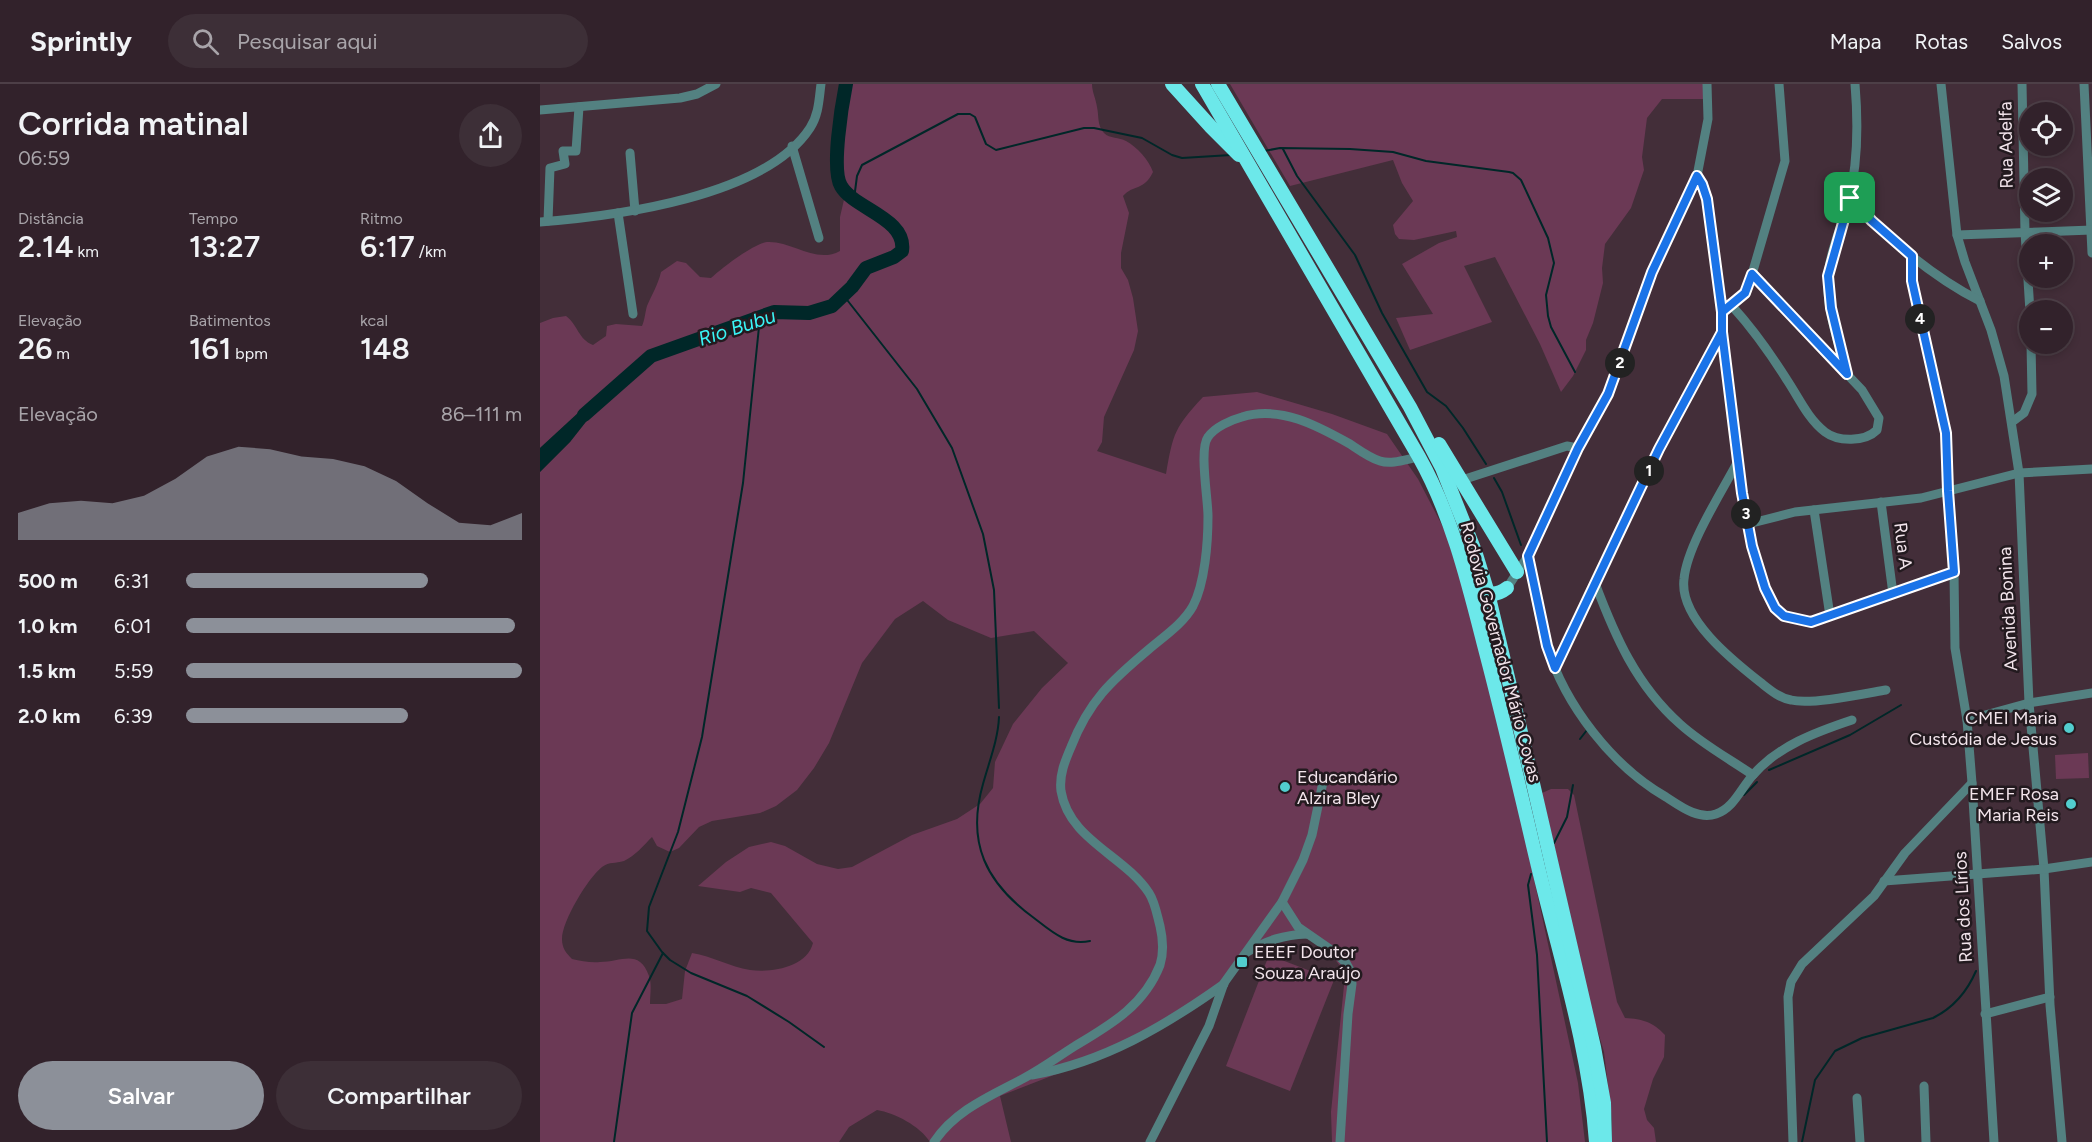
<!DOCTYPE html>
<html lang="pt">
<meta charset="utf-8">
<style>
body{margin:0;font-family:Figtree,sans-serif;background:#3d2f37;color:#f1f3f6;height:100vh;display:flex;flex-direction:column;font-size:22px;white-space:nowrap}
*{box-sizing:border-box;margin:0}
p{font-size:20px;color:#a8a4a9}
.icon{flex:none;width:33px;height:33px;fill:none;stroke:currentColor;stroke-width:2;stroke-linecap:round;stroke-linejoin:round}
.map{position:relative;flex:1;overflow:hidden}
.drawer{display:flex;flex-direction:column;background:#32222b;width:540px}
.drawer>*{flex:none}
.tools{position:absolute;left:1479px;top:18px;display:grid;gap:12px}
.tools a{display:grid;place-items:center;width:54px;height:54px;border-radius:50%;background:#32222b;box-shadow:0 3px 9px #0003,0 0 0 2px #4d3f47;font-size:30px}
.pin{position:absolute;display:grid;place-items:center;width:51px;height:51px;color:#fff;margin:-26px;border-radius:12px;box-shadow:0 3px 9px #0006}
.km{position:absolute;width:30px;height:30px;margin:-15px;border-radius:50%;background:#222;color:#fff;font-size:16px;line-height:30px;text-align:center}
.round{display:grid;place-items:center;flex:none;width:63px;height:63px;border-radius:32px;background:#3d2f37}
.headline{display:flex;align-items:center;justify-content:space-between;height:102px;padding:0 18px}
h1{font-size:33px;font-weight:600;line-height:45px}
.stats{display:grid;grid-template-columns:repeat(3,1fr);gap:9px;height:102px;padding:6px 18px}
.stats div{display:grid;align-content:center}
.stats b{font-size:30px;font-weight:600}
.stats small{font-size:16px;font-weight:400}
.stats p{font-size:16px}
.chart{height:168px;padding:12px 18px}
.chart p{display:flex;justify-content:space-between}
.chart svg{width:100%;height:108px;margin-top:6px;fill:#8c9099;opacity:.7}
.cta{display:flex;gap:12px;margin-top:auto;padding:12px 18px}
.cta a{flex:1;height:69px;border-radius:36px;background:#8c9099;color:#fff;font-size:24px;font-weight:600;line-height:69px;text-align:center}
.cta a+a{background:#3d2f37;color:#f1f3f6}
ul{padding:0 18px;list-style:none;font-size:20px}
li{display:grid;grid-template-columns:96px 72px 1fr;align-items:center;height:45px}
li i{height:15px;border-radius:8px;background:#8c9099}
header{display:flex;align-items:center;gap:36px;box-sizing:border-box;height:84px;padding:0 30px;background:#32222b;border-bottom:2px solid #4d3f47}
header strong{font-size:28px}
nav{display:flex;gap:33px;margin-inline-start:auto;font-size:21px}
.search{width:420px;height:54px;background:#3d2f37;display:flex;align-items:center;gap:15px;box-sizing:border-box;padding:0 21px;border-radius:33px;color:#a8a4a9;font-size:22px}
main{display:flex;flex:1;min-height:0}
.map>svg:first-child{display:block}
</style>
<header>
<strong>Sprintly</strong>
<div class="search"><svg class="icon" aria-label="search" viewBox="0 0 24 24"><circle cx="10" cy="10" r="6"/><path d="M15 15l6 6"/></svg>Pesquisar aqui</div>
<nav><a>Mapa</a><a>Rotas</a><a>Salvos</a></nav>
</header>
<main>
<section class="drawer">
<div class="headline"><div><h1>Corrida matinal</h1><p>06:59</p></div><a class="round"><svg class="icon" aria-label="share" viewBox="0 0 24 24"><path d="M12 15V3M7 8l5-5 5 5M5 13v7h14v-7"/></svg></a></div>
<div class="stats">
<div><p>Distância</p><b>2.14<small> km</small></b></div>
<div><p>Tempo</p><b>13:27</b></div>
<div><p>Ritmo</p><b>6:17<small> /km</small></b></div>
</div>
<div class="stats">
<div><p>Elevação</p><b>26<small> m</small></b></div>
<div><p>Batimentos</p><b>161<small> bpm</small></b></div>
<div><p>kcal</p><b>148</b></div>
</div>
<div class="chart"><p><span>Elevação</span>86–111 m</p>
<svg viewBox="0 0 160 44" preserveAspectRatio="none"><path d="M0 44V33L10 29L20 28L30 29L40 26L50 19L60 10L70 6L80 7L90 10L100 11L110 14L120 20L130 29L140 37L150 38L160 33V44z"/></svg>
</div>
<ul>
<li><b>500 m</b>6:31<i style="width:72%"></i></li>
<li><b>1.0 km</b>6:01<i style="width:98%"></i></li>
<li><b>1.5 km</b>5:59<i style="width:100%"></i></li>
<li><b>2.0 km</b>6:39<i style="width:66%"></i></li>
</ul>
<div class="cta"><a>Salvar</a><a>Compartilhar</a></div>
</section>
<div class="map">
<svg width="1552" height="1058" viewBox="0 0 1552 1058">
<rect width="100%" height="100%" fill="#432e39"/>
<g fill="#6b3955" fill-rule="evenodd">
<path d="M303,0h249c0,8 4,15 5,23 2,8 0,19 7,26 6,6 15,4 22,8 11,6 23,19 27,31 -9,19 -19,12 -30,24l6,17 -8,40v15l7,12 5,18 5,33 -4,19 -30,67 -2,25 -5,9 69,23c7,-41 9,-47 37,-77l54,-5 75,22 55,20 31,45 27,52 19,59 51,201 63,292 7,59h-253l-1,-30 14,-136 -2,-6 -15,-20 -11,-8 -13,-4h-23l-34,18 -35,39 -140,73 -72,28 11,46h-81c-10,-16 -35,-29 -53,-32l-28,17 -10,15h-299v-670l30,-30 26,-33 -5,-8 -51,47v-125l13,-5 13,-2c12,9 12,23 27,29l13,-9 1,-10 9,-2 26,2c3,-7 3,-13 5,-20 5,-12 11,-21 14,-34l16,-11 9,2 14,14 11,1c10,-9 45,-37 58,-36 25,0 47,22 71,9v-34l6,-26 -13,-29 3,-11 -1,-10zM383,517l25,19 43,18 43,-7 34,32 -26,25 -29,36 -18,38 -2,26 -13,16 -23,15 -45,16 -60,32 -14,2 -21,-5 -32,-18 -14,-4 -22,5 -23,15 -28,24 42,6 11,-4 20,5 42,50c-6,24 -41,30 -63,27 -20,-3 -38,-14 -58,-17l-7,18 -3,28 -16,5h-16c0,-9 2,-20 -1,-28 -10,-28 -28,-14 -49,-14 -9,1 -19,-1 -28,-3 -6,-6 -10,-11 -10,-20 0,-18 26,-61 40,-72 8,-6 13,-3 22,-6 11,-5 20,-16 28,-24l5,9 13,6 9,-4 20,-21 13,-6 48,-8 16,-7 21,-16 17,-22 15,-25 33,-80 33,-44z"/>
<polygon points="690,0 1163,0 1164,15 1122,15 1107,34 1102,73 1104,86 1091,124 1065,160 1062,184 1063,199 1053,239 1046,256 1046,266 1033,292 1021,308 1000,260 955,173 924,182 952,238 870,266 856,234 893,230 862,180 899,159 917,153 916,147 874,156 859,155 855,150 853,141 873,117 862,99 853,76 750,102"/>
<polygon points="1548,669 1549,694 1516,695 1515,671"/>
<path d="M1011,705h17l6,6 43,207 8,16c18,1 28,4 40,17l-1,22 -11,22 -9,30 3,11 7,8 2,14h-44v-23l-8,-67 -11,-37 -51,-222z"/>
<polygon points="729,871 794,896 750,1007 686,982"/>
</g>
<polygon fill="#002728" points="51,317 57,319 56,325 30,358 0,388 0,364"/>
<g fill="none" stroke-linecap="round" stroke-linejoin="round">
<g stroke="#002728" stroke-width="2">
<polyline points="743,65 757,92 815,171 842,229 887,308 906,322 923,344 946,380"/>
<polyline points="724,67 740,64 810,65 853,68 886,77 969,88 973,89 981,96 1008,154 1014,179 1006,211 1008,232 1011,243 1035,288"/>
<polyline points="314,115 317,92 322,81 418,30 430,30 435,33 446,60 456,66 544,44 554,44 602,54 632,71 642,74 691,71"/>
<polyline points="304,212 377,305 412,364 443,450 454,506 459,624"/>
<polyline points="220,233 203,399 162,653 138,748 109,823 107,847 122,868 130,876 151,889 207,912 249,938 284,963"/>
<polyline points="954,394 962,408 981,461"/>
<polyline points="1006,572 1010,583"/>
<path d="M459,633c-1,23 -10,45 -16,67 -17,59 3,99 51,134 18,14 33,28 56,23"/>
<polyline points="1040,655 1047,646"/>
<polyline points="1229,686 1310,651 1361,621"/>
<polyline points="1204,711 1217,698"/>
<polyline points="1014,759 1027,733 1033,701"/>
<polyline points="991,790 988,801 997,871 1007,1058"/>
<polyline points="74,1058 92,929 123,869"/>
<path d="M1262,1058l13,-62 20,-29 27,-13 71,-20c20,-10 34,-26 43,-47"/>
</g>
<path stroke="#002728" stroke-width="14" d="M44,331l67,-59 123,-44 35,1 23,-7 20,-19 14,-19 28,-11 8,-6c5,-33 -48,-42 -61,-65 -10,-16 1,-82 5,-102"/>
<g stroke="#538181" stroke-width="9">
<polyline points="1401,0 1417,151 1425,178 1451,246 1464,292 1479,389 1489,619 1504,785 1510,921 1522,1058"/>
<polyline points="1482,0 1485,148 1490,228"/>
<polyline points="1544,0 1552,169"/>
<polyline points="0,26 140,14 157,10 176,0"/>
<polyline points="252,62 279,154"/>
<polyline points="90,69 95,127"/>
<polyline points="1157,92 1167,115 1182,228 1182,248 1202,409 1212,462 1225,504 1235,524 1244,532 1271,538 1414,488"/>
<path d="M1310,114c35,39 83,79 130,103"/>
<polyline points="78,129 93,230"/>
<polyline points="8,137 10,84 25,80 23,67 36,67 39,23"/>
<path d="M0,138c76,-6 225,-25 270,-94 9,-14 9,-29 11,-44"/>
<polyline points="1417,151 1552,146"/>
<polyline points="1372,172 1372,197 1406,349 1408,407 1414,488 1415,564 1427,636 1432,699 1454,1058"/>
<path d="M1192,222c21,23 38,47 55,74 12,18 21,39 38,52 13,10 40,10 52,-2l2,-12 -17,-28 -110,-116"/>
<polyline points="1189,224 1205,209 1208,204 1245,77 1239,0"/>
<path d="M1306,289c-7,-30 -20,-63 -18,-95 1,-25 15,-55 21,-79 9,-36 9,-79 6,-115"/>
<polyline points="1472,338 1484,329 1492,310 1491,260"/>
<path d="M1197,379c-16,30 -50,83 -53,116 -5,39 48,81 76,103 9,7 19,16 31,18 20,5 72,-6 95,-10"/>
<polyline points="922,396 1027,362 1038,364"/>
<polyline points="1341,418 1353,510"/>
<polyline points="1274,426 1290,532"/>
<polyline points="1208,440 1255,428 1381,414 1479,389 1552,385"/>
<path d="M988,472c6,30 10,61 19,90 18,59 65,120 119,151 14,9 32,23 50,17 18,-6 25,-26 37,-39 25,-29 63,-43 99,-55"/>
<path d="M1055,499c20,53 41,102 85,141 22,20 48,34 73,51"/>
<polyline points="967,504 988,472 1038,364 1068,310 1112,188 1157,92 1168,35 1167,0"/>
<polyline points="1015,584 1119,365 1182,248"/>
<polyline points="1427,636 1489,619 1552,609"/>
<polyline points="1344,797 1504,785 1552,778"/>
<polyline points="742,818 758,843 797,870 806,879 811,888 812,900 808,930 800,1058"/>
<path d="M707,868c21,-12 36,-17 60,-18"/>
<polyline points="1445,930 1510,913"/>
<path d="M492,991c72,-13 133,-49 192,-91"/>
<polyline points="1384,1002 1386,1058"/>
<polyline points="1317,1014 1320,1058"/>
<path d="M394,1058c22,-33 59,-47 92,-65 17,-9 33,-21 49,-31 35,-21 69,-40 85,-81 4,-13 3,-26 0,-39 -3,-11 -5,-24 -11,-33 -25,-38 -80,-53 -88,-102 -2,-16 4,-30 10,-44 18,-46 40,-66 77,-97 15,-13 35,-26 45,-44 12,-23 15,-64 15,-90 0,-17 -9,-67 0,-79 7,-10 23,-17 34,-20 38,-12 76,9 108,27 9,6 20,14 30,17 12,4 27,-2 39,-4"/>
<polyline points="610,1058 669,942 684,899 742,818 763,776 772,751 783,698"/>
<polyline points="1253,1058 1248,913 1251,898 1262,880 1334,812 1365,769 1432,699"/>
</g>
<g stroke="#6ce8ea" stroke-width="14">
<polyline points="632,0 671,43 699,71"/>
<path d="M662,0l217,373c32,57 48,121 64,184 19,72 36,144 53,217 22,94 53,187 60,284"/>
<polyline points="678,0 870,323 902,384 935,467 948,509 992,695 1054,963 1064,1019 1065,1058"/>
<polyline points="899,360 977,488"/>
<path d="M940,505c9,7 18,6 27,-1"/>
</g>
</g>
<g fill="none" stroke-linecap="round" stroke-linejoin="round">
<defs>
<polyline id="route" points="1310,114 1288,192 1291,224 1307,290 1212,190 1205,209 1182,228 1182,248 1119,365 1015,584 1007,562 988,472 1038,364 1068,310 1112,188 1157,92 1162,100 1167,115 1182,228 1182,248 1202,409 1212,462 1225,504 1235,524 1244,532 1271,538 1414,488 1408,407 1406,349 1372,197 1372,172 1332,137 1310,114"/>
</defs>
<use href="#route" stroke="#fff" stroke-width="12"/>
<use href="#route" stroke="#1a73e8" stroke-width="8"/>
</g>
<g fill="#52cdce" stroke="#231a1f" stroke-width="2">
<circle cx="1529" cy="644" r="6"/>
<circle cx="745" cy="703" r="6"/>
<circle cx="1531" cy="720" r="6"/>
<rect x="696" y="872" width="12" height="12" rx="3"/>
</g>
<g text-anchor="middle" stroke-width="5" stroke-linejoin="round" paint-order="stroke">
<g font-size="18" fill="#f2e4eb" stroke="#231a1f">
<text transform="translate(1466 61) rotate(-91)" y="6">Rua Adelfa</text>
<text transform="translate(1363 462) rotate(83)" y="6">Rua A</text>
<text transform="translate(1468 525) rotate(-93)" y="6">Avenida Bonina</text>
<text transform="translate(961 568) rotate(75)" y="6">Rodovia Governador Mário Covas</text>
<text transform="translate(1423 823) rotate(-93)" y="6">Rua dos Lírios</text>
</g>
<g font-size="18" fill="#f2e4eb" stroke="#231a1f" text-anchor="end">
<text x="1517" y="640">CMEI Maria<tspan x="1517" dy="21">Custódia de Jesus</tspan></text>
<text x="757" y="699" text-anchor="start">Educandário<tspan x="757" dy="21">Alzira Bley</tspan></text>
<text x="1519" y="716">EMEF Rosa<tspan x="1519" dy="21">Maria Reis</tspan></text>
<text x="714" y="874" text-anchor="start">EEEF Doutor<tspan x="714" dy="21">Souza Araújo</tspan></text>
</g>
<g font-size="20" font-style="italic" fill="#39f4f6" stroke="#231a1f">
<text transform="translate(197 243) rotate(-18)" y="7">Rio Bubu</text>
</g>
</g>
</svg>
<div class="tools">
<a><svg class="icon" aria-label="locate" viewBox="0 0 24 24"><circle cx="12" cy="12" r="6"/><path d="M12 2v4M12 18v4M2 12h4M18 12h4"/></svg></a>
<a><svg class="icon" aria-label="layers" viewBox="0 0 24 24"><path d="M12 4l9 5-9 5-9-5zM3 14l9 5 9-5"/></svg></a>
<a>+</a>
<a>−</a>
</div>
<div class="pin" style="left:1310px;top:114px;background:#1e9e55"><svg class="icon" aria-label="arrive" viewBox="0 0 24 24"><path d="M6 21V4h12l-3 4 3 4H6"/></svg></div>
<b class="km" style="left:1109px;top:387px">1</b>
<b class="km" style="left:1080px;top:279px">2</b>
<b class="km" style="left:1206px;top:430px">3</b>
<b class="km" style="left:1380px;top:235px">4</b>
</div>
</main>
